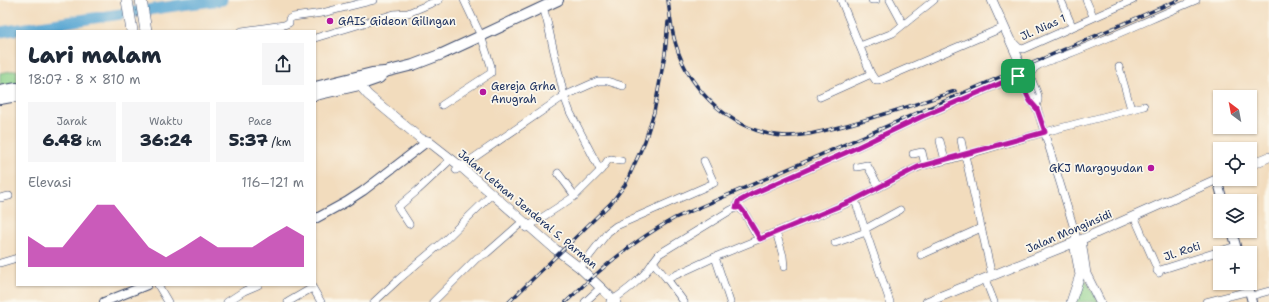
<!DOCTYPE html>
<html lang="id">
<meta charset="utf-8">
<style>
body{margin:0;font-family:"Shantell Sans",sans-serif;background:#f6f6f7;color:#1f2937;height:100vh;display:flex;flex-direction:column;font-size:15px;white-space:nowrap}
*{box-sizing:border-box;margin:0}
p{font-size:13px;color:#747a83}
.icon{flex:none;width:22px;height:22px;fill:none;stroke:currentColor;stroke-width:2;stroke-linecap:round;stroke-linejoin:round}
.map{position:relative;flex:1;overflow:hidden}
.sheet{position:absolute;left:16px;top:30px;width:300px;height:256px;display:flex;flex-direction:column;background:#fff;border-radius:0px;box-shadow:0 1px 3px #0004}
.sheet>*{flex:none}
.needle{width:26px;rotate:328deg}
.tools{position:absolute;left:1213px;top:90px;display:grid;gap:8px}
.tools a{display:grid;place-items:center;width:44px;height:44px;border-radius:0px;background:#fff;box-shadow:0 1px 3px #0004;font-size:20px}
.pin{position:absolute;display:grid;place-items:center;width:34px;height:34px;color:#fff;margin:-17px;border-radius:8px;box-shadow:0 2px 6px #0006}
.round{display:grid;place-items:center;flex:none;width:42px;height:42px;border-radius:0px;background:#f6f6f7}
.head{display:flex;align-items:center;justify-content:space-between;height:68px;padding:0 12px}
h1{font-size:22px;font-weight:800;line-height:30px}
.stats{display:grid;grid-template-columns:repeat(3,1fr);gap:6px;height:68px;padding:4px 12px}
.stats div{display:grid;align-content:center;border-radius:0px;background:#f6f6f7;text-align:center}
.stats b{font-size:17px;font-weight:800}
.stats small{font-size:11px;font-weight:400}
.stats p{font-size:11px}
.chart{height:112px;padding:8px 12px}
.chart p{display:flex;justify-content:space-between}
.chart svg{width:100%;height:72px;margin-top:4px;fill:#b5179e;opacity:.7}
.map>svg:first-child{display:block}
</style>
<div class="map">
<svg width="1269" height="302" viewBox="0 0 1269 302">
<rect width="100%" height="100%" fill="#fbf7ec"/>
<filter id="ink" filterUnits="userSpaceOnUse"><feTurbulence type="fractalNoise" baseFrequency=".025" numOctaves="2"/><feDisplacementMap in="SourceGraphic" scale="8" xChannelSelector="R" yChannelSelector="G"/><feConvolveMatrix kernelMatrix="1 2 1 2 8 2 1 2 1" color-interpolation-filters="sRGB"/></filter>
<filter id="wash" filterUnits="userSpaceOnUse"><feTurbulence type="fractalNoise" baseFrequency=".012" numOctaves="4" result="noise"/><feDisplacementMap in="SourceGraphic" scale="16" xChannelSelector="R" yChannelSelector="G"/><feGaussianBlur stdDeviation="0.9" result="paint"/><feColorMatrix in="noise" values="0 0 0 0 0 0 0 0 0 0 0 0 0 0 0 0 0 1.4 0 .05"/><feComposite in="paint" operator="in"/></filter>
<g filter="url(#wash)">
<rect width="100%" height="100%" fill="#f2dcbd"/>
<g fill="#8ad089" stroke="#528074">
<polygon points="17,70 17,86 0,89 0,73"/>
<polygon points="1082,274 1099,302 1071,302"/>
</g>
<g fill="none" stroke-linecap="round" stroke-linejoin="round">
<polyline stroke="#5aa7d3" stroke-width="11" points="0,32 181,5 222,0"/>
</g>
</g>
<g filter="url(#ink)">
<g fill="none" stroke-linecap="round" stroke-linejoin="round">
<defs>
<g id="minor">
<polyline points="841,0 871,74 876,81 878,81 1004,27"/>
<polyline points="872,0 876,0"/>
<polyline points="890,0 903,24"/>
<polyline points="1061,0 1072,26"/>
<polyline points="1086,0 1093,16"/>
<polyline points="543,7 547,21 564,96 570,112 600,170"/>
<polyline points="242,31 284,25 289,23 289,19 293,17 322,13 374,0"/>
<polyline points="315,38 394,14 408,13 439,0"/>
<polyline points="1012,41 1019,48 1023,49 1133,0"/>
<polyline points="860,46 893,33 934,0"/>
<polyline points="1119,67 1131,109"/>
<polyline points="820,97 871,74"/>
<polyline points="442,105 491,73 491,66 481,36 464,0"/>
<path d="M1036,105c8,-12 -10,-23 -3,-35 4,-7 25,-12 33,-15 44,-17 87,-37 130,-55"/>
<polyline points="1036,105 1076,235 1074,243"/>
<polyline points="961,140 964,155"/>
<polyline points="940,141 945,160"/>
<polyline points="913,154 922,152 925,165"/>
<polyline points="965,155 992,276"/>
<polyline points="857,167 867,165 879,187"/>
<polyline points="456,170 564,96 598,81 607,81 623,86"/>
<polyline points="558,173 575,196"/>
<polyline points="0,198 9,196"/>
<polyline points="855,200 912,170 924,165 952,159 1045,132 1144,106"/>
<polyline points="736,208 738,202 754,193 845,153 923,116 1018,76 1031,101 1037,109"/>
<polyline points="1134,216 1159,273"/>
<polyline points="409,224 398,207 418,190 447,163"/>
<polyline points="526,228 575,196 601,170 608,160 611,159 621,161"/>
<polyline points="865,229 900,210"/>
<polyline points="776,232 783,256 784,267"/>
<polyline points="835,243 866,232"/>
<polyline points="921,255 981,228"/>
<polyline points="715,257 730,302"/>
<polyline points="653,262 659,254 731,210 738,207 744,212 759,239"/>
<polyline points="0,263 17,258"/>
<polyline points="580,268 608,232 616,226 714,183 704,161"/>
<polyline points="1157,271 1236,246"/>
<polyline points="667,279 684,302"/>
<polyline points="985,279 994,302"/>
<polyline points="158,285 168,302"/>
<polyline points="311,285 321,302"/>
<polyline points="1251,296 1269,291"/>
<polyline points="227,302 244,291 258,285"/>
<polyline points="288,302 312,288"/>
<polyline points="374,302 399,279 443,242 492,194"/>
<polyline points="433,302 477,258 487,253 521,223"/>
<polyline points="585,302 598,290"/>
<path d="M610,302c16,-11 33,-23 43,-40l14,17 48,-22 140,-57 35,102"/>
<polyline points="1206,302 1249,291"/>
</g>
<g id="tertiary">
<polyline points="1217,179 1223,201"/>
<polyline points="315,219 346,202 363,191 428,141"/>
<polyline points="1232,231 1238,253"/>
<polyline points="1247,283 1252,302"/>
<polyline points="104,302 147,285"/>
</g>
<g id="secondary">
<polyline points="992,0 1018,58"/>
<polyline points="356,80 361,87 368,95 421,139 428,141 460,166 555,249 580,268 616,302"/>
<polyline points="1250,165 1269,157"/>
<polyline points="1081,240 1086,274 1100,302"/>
<polyline points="927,302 1078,241 1220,178"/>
<polyline points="1071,302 1080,275 1074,243"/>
</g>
<g id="primary">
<polyline points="315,87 372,73 385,72 413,65 442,54 481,36 558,0"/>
<polyline points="0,91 17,88"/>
<polyline points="315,95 359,85 379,78 385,72"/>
<polyline points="0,99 17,96"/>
</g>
<g id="trunk">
<polyline points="127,0 132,31"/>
<polyline points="141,0 146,31"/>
</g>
</defs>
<use href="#minor" stroke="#3b496c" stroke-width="8"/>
<use href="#tertiary" stroke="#3b496c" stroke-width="10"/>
<use href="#secondary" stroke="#3b496c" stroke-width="10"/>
<use href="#primary" stroke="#3b496c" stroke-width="12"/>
<use href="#trunk" stroke="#3b496c" stroke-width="12"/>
<use href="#minor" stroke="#fff" stroke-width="7"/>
<use href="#tertiary" stroke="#fff" stroke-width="8"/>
<use href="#secondary" stroke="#fff" stroke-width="9"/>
<use href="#primary" stroke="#fff" stroke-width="10"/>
<use href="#trunk" stroke="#fff" stroke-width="11"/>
<defs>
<g id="rail">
<path d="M668,0c2,15 3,30 8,45 14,47 58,88 109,91 18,1 37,-5 54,-9 39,-10 77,-23 116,-36"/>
<polyline points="509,302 611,203 625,185 645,141 654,112 665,54 668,22"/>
<path d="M566,302c34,-33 67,-61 109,-84l503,-218"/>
</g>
</defs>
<use href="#rail" stroke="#1b2f5e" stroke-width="3.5"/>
<use href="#rail" stroke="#fbf7ec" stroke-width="2" stroke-dasharray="6" stroke-linecap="butt"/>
<defs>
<polyline id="minor-bridge" points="1018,58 1033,96"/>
</defs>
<use href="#minor-bridge" stroke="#3b496c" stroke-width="8" stroke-linecap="butt"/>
<use href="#minor-bridge" stroke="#fff" stroke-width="7"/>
</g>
</g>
<g fill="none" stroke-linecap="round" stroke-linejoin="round" filter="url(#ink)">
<defs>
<polygon id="route" points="1018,76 1030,101 1037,109 1045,132 918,167 854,200 760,239 744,212 740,207 736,208 738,202 754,193 845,153 923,116"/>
</defs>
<use href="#route" stroke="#fff" stroke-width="8"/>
<use href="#route" stroke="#b5179e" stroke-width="5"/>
</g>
<g fill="#b5179e" stroke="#fbf7ec" stroke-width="1.5">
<circle cx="330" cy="21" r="4"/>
<circle cx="483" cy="92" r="4"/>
<circle cx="1151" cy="168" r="4"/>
</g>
<g text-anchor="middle" stroke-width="3.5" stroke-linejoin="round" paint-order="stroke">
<g font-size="11" fill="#1b2f5e" stroke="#fbf7ec" text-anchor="start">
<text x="338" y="25">GAIS Gideon Gilingan</text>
<text x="491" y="90">Gereja Grha<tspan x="491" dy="13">Anugrah</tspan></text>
<text x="1143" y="172" text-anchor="end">GKJ Margoyudan</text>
</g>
<g font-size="11" fill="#1b2f5e" stroke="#fbf7ec">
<text transform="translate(1043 27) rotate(-24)" y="4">Jl. Nias 1</text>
<text transform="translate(528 209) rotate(40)" y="4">Jalan Letnan Jenderal S. Parman</text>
<text transform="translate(1069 231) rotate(-23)" y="4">Jalan Monginsidi</text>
<text transform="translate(1182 251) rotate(-18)" y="4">Jl. Roti</text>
</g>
</g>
</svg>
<div class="tools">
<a><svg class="needle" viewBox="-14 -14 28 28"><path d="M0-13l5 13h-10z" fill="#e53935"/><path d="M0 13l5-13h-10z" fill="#747a83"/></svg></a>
<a><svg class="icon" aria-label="locate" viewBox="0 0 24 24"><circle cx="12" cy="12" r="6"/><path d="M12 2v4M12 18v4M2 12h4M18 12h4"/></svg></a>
<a><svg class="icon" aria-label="layers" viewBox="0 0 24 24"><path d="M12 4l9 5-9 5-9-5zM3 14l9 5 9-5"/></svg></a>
<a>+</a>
</div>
<div class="pin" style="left:1018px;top:76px;background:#1e9e55"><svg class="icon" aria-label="arrive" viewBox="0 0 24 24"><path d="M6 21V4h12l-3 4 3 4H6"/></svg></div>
<section class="sheet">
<div class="head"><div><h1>Lari malam</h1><p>18:07 · 8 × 810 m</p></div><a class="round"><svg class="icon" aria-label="share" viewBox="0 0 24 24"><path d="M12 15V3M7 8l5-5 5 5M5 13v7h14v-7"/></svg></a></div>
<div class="stats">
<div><p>Jarak</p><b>6.48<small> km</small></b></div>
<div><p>Waktu</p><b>36:24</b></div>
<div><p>Pace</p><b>5:37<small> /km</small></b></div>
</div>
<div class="chart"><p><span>Elevasi</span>116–121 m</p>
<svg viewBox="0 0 160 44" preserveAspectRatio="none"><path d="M0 44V25L10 32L20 32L30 19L40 6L50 6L60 19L70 32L80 38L90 32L100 25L110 32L120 32L130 32L140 25L150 19L160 25V44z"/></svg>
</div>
</section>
</div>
